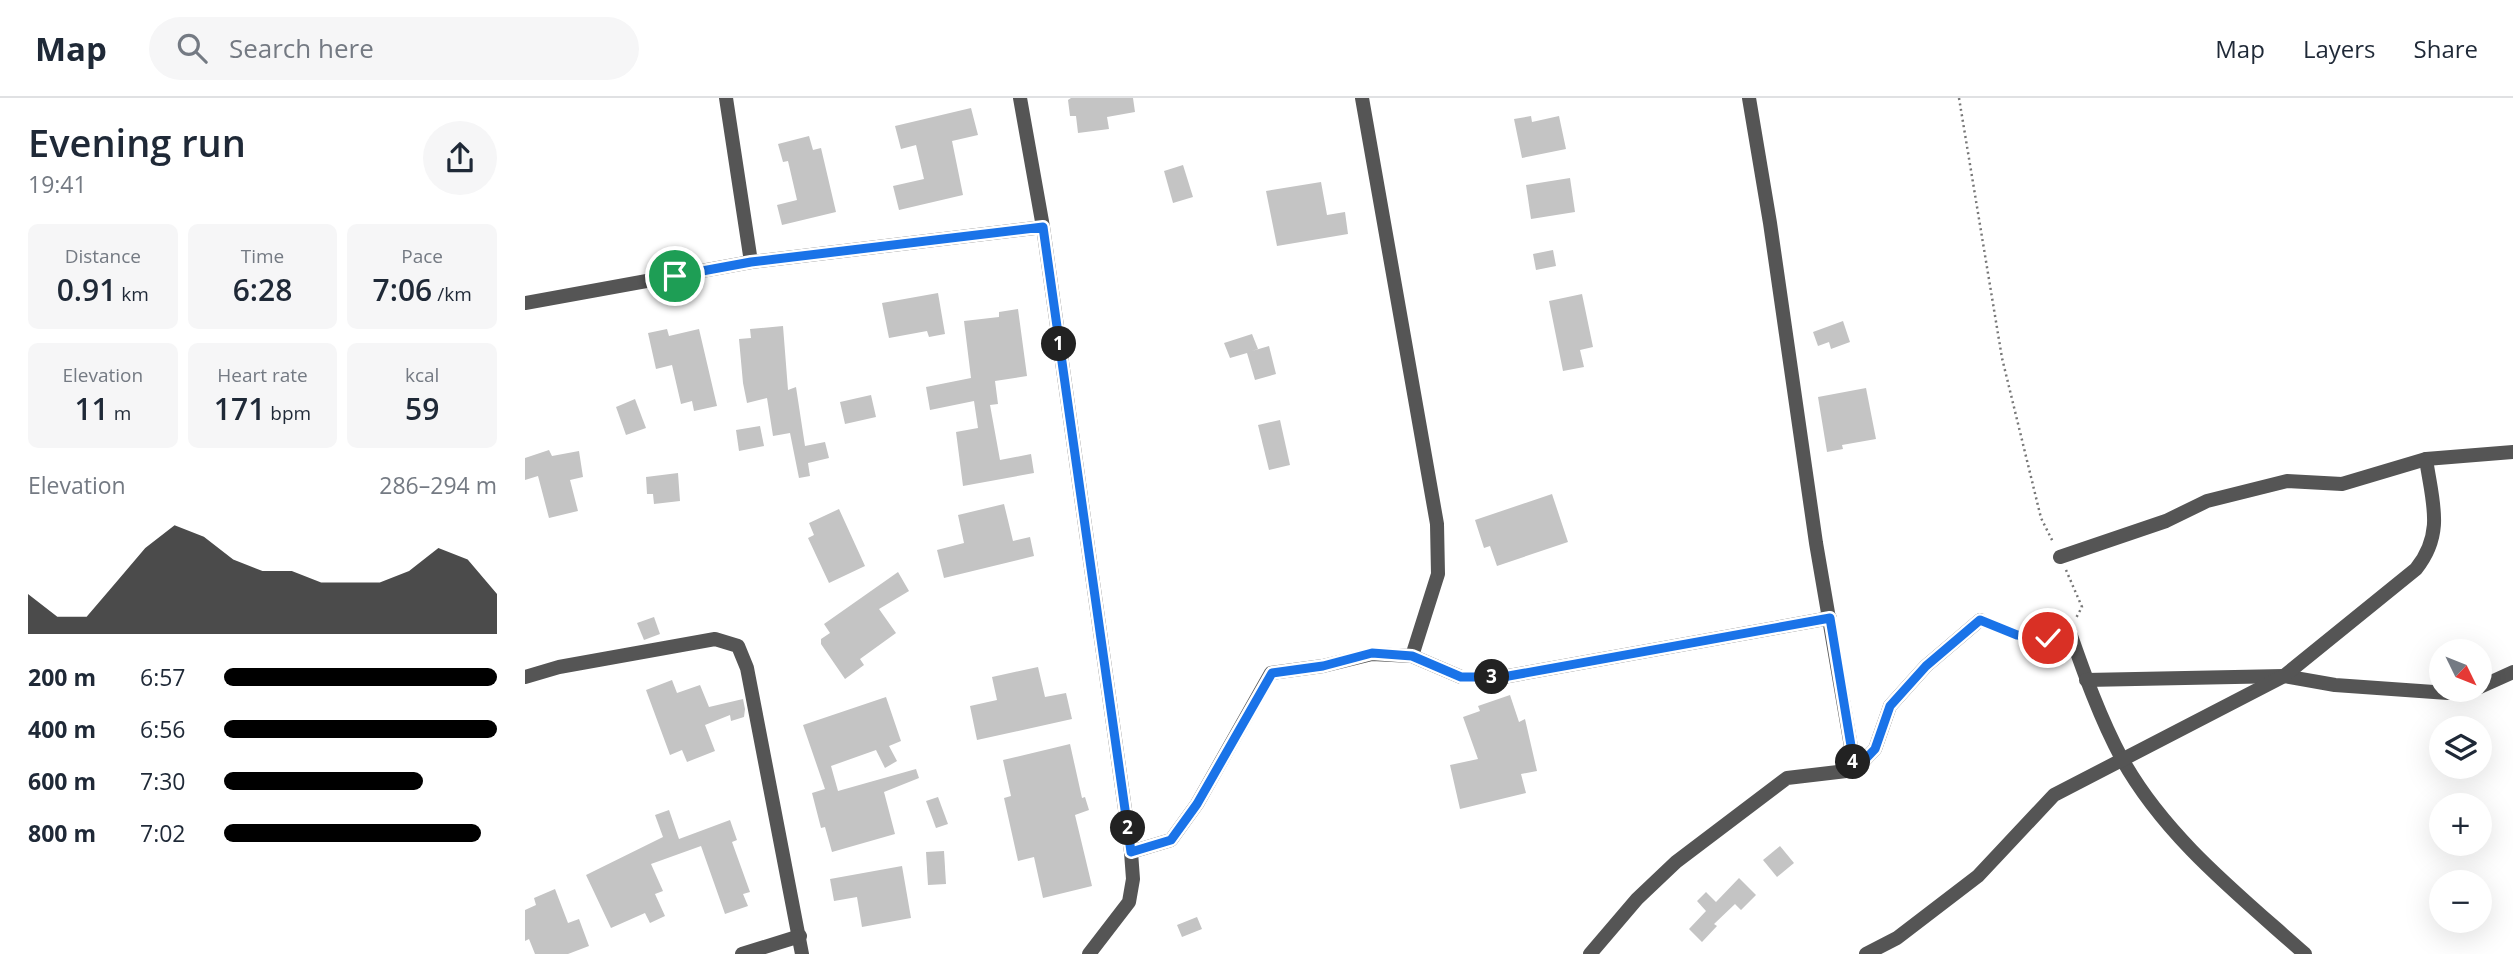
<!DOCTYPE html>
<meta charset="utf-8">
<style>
body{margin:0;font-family:"Open Sans",sans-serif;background:#f6f6f7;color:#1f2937;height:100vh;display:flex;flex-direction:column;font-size:26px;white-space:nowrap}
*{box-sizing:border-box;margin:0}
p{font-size:23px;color:#747a83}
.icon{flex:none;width:38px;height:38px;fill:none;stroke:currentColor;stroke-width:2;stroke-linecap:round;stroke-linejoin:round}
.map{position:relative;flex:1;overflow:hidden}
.side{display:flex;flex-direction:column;background:#fff;width:525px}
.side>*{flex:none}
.needle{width:46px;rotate:133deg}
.tools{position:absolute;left:1904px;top:541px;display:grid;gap:14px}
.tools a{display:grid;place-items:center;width:63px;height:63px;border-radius:50%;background:#fff;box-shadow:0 7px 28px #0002;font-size:35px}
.pin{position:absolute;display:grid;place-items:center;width:60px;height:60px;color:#fff;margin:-30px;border:4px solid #fff;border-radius:50%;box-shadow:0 2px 7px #0007}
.km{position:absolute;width:35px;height:35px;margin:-18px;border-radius:50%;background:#222;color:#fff;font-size:19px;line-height:35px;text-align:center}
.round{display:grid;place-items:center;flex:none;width:74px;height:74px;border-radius:37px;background:#f6f6f7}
.summary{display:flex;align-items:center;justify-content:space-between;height:119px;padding:0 28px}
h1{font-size:38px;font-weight:600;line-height:52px}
.metrics{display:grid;grid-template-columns:repeat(3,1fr);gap:10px;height:119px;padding:7px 28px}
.metrics div{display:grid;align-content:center;border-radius:10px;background:#f6f6f7;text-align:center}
.metrics b{font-size:30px;font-weight:600}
.metrics small{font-size:19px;font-weight:400}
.metrics p{font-size:19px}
.chart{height:196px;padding:14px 28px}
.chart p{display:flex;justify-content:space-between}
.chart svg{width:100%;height:126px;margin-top:7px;fill:#000;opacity:.7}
ul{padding:0 28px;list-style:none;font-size:23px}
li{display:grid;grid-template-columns:112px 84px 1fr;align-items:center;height:52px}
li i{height:18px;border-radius:9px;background:#000}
header{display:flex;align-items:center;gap:42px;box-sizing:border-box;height:98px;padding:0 35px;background:#fff;border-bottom:2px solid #e0e1e3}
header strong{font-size:33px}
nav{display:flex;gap:38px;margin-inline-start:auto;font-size:24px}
.search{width:490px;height:63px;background:#f6f6f7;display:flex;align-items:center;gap:18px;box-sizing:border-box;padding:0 24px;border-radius:38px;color:#747a83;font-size:26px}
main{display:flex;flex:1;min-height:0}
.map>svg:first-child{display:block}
</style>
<header>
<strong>Map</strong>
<div class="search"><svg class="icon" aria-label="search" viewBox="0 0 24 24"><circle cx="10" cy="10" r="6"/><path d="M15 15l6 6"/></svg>Search here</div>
<nav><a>Map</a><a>Layers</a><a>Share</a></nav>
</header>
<main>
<section class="side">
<div class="summary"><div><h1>Evening run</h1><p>19:41</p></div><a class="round"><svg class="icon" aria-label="share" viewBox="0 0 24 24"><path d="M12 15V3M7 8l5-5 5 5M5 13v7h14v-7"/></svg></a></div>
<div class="metrics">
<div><p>Distance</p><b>0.91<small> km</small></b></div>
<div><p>Time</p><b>6:28</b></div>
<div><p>Pace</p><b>7:06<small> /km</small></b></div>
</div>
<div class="metrics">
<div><p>Elevation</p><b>11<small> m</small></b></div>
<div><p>Heart rate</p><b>171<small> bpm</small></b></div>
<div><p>kcal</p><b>59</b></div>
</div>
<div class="chart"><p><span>Elevation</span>286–294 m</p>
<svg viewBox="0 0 160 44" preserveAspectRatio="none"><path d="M0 44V30L10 38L20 38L30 26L40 14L50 6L60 10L70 18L80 22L90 22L100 26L110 26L120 26L130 22L140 14L150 18L160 30V44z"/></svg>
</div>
<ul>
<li><b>200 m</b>6:57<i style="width:100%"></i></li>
<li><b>400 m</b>6:56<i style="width:100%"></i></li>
<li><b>600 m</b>7:30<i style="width:73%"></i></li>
<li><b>800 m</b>7:02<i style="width:94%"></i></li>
</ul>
</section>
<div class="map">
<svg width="1988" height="856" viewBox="0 0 1988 856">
<rect width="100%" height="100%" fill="#fff"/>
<g fill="#c4c4c4">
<polygon points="546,0 608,0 610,14 582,19 584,31 553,35 551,18 545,18 543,2"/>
<polygon points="446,10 453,37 427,43 438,97 374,112 368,88 399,81 391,47 376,51 370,28"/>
<polygon points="1006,18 1007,24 1034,18 1041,51 997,60 989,21"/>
<polygon points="284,38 288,52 296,50 311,114 257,127 252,107 272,102 263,63 258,64 253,46"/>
<polygon points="658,67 668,99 648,105 639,73"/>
<polygon points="1045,80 1050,114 1006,121 1001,87"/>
<polygon points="796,84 802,117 820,114 823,136 752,148 741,93"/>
<polygon points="1028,152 1031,168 1011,172 1008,156"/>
<polygon points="413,195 420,236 404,239 402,233 364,240 357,205"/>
<polygon points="1057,196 1068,249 1055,252 1059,269 1038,273 1024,203"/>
<polygon points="493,211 502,278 470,283 473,306 465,307 475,362 506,356 509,375 438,388 431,334 453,330 449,303 405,312 401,289 446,280 439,223 474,219 474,214"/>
<polygon points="1318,223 1325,244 1306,251 1304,244 1293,248 1288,234"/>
<polygon points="258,228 263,292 271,289 280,348 300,344 304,360 283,365 285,378 274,380 265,335 248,338 242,300 222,305 218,285 214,241 226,240 225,231"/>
<polygon points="142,231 144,238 174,231 192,308 169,313 167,303 156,306 147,267 131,271 123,235"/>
<polygon points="727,236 733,251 727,253 744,248 751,276 730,282 722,255 705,260 699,245"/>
<polygon points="1341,290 1351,341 1317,347 1318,351 1302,354 1293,299"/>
<polygon points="346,297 351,319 320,326 315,304"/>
<polygon points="110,301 121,330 101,337 91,309"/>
<polygon points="755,322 765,367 744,372 733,327"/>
<polygon points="235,328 239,348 214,353 211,332"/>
<polygon points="24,352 27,358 54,353 58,379 45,382 53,413 24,420 13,378 0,382 0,360"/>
<polygon points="153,375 155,403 129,406 128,396 122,396 121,379"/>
<polygon points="1027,396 1043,444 972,468 965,448 959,450 950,422"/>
<polygon points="479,406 488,443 505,439 509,458 419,480 412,452 439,445 433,417"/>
<polygon points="314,411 340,468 304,485 283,440 289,437 284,425"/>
<polygon points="373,474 384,493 354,511 371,535 335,561 339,567 320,581 296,546 296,541 305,535 299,526"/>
<polygon points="129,519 135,536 119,542 112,525"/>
<polygon points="513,569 520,599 541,595 547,621 452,642 445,608 472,602 467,579"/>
<polygon points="147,582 152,595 175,587 184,609 218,601 220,611 219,619 206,623 205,617 180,627 190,653 162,664 157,652 145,657 121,592"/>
<polygon points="985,597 994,624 1000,621 1012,673 996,676 1001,695 935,711 925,667 953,661 938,619 955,613 953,608"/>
<polygon points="361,599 376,643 364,648 372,663 360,670 351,652 306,668 313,693 391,671 394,680 359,694 370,736 307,754 300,729 296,730 287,695 300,691 278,627"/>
<polygon points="545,646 557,700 560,699 564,712 550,717 567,788 518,800 509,759 493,763 479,700 486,698 478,662"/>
<polygon points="413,699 423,726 411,730 401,703"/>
<polygon points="144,712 154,741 205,722 212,742 207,744 225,794 218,796 223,808 200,816 176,748 126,766 138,793 130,796 140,818 125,825 120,815 86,830 61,777 138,739 130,717"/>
<polygon points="1255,748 1269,765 1252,779 1238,762"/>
<polygon points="419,753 421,786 403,787 401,754"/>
<polygon points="377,768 386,820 337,829 332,799 309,803 305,781"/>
<polygon points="1214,780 1231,797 1216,812 1210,806 1189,826 1192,828 1177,844 1164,831 1181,813 1172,803 1181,794 1191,804"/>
<polygon points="30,791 43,825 54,821 64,848 43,856 10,856 4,841 0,843 0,812 11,807 9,800"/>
<polygon points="672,819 677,831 657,839 652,827"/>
</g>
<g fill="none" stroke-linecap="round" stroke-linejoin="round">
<g stroke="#777" stroke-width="2.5" stroke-dasharray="2 3.5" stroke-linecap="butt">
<polyline points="1434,0 1477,260 1516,420 1528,444"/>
<polyline points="1541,472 1557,509 1551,520"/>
<path d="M1470,528c19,8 41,16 61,9"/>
</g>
<g stroke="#555" stroke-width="14">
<polyline points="201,0 226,164"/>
<polyline points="495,0 518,129 606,754 608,781 604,804 564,856"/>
<polyline points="837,0 912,426 913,476 887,558"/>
<polyline points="1224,0 1245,125 1291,445 1330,672"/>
<polyline points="0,205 226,164 518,129"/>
<polyline points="1535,459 1641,423 1682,403 1762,383 1817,386 1901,361 1988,354"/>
<path d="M1544,532c15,43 31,88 53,129 44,79 117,136 183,195"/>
<polyline points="0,579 34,569 190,541 213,548 222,570 277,856"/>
<polyline points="1561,582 1759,578 1810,587 1923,595 1947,592"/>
<polyline points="1955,589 1988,574"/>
<polyline points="606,754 646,742 672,706 746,575 798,568 847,556 887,558 936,579 978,579 1305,520"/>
<polyline points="217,856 275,838"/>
<polyline points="1065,856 1112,801 1151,764 1262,680 1330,672 1350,651 1365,608 1401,568 1455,522"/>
<path d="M1341,856l31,-16 81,-62 76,-81 230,-119 132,-107c29,-36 16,-68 10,-110"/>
</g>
</g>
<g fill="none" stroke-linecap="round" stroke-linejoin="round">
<defs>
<polyline id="route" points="150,178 226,164 518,129 606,754 646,742 672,706 747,575 798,568 847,555 887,558 936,579 978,579 1305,520 1330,672 1350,651 1365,608 1401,568 1455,522 1492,537 1523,540"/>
</defs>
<use href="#route" stroke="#fff" stroke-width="14"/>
<use href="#route" stroke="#1a73e8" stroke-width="9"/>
</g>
</svg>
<div class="tools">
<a><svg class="needle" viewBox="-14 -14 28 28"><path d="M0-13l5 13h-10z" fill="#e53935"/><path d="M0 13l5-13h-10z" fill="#747a83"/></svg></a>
<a><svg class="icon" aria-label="layers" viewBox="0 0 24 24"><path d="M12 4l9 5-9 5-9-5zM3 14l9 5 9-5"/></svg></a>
<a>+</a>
<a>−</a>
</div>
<div class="pin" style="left:150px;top:178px;background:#1e9e55"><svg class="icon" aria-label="arrive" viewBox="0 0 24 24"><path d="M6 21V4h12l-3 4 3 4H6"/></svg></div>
<div class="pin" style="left:1523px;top:540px;background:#d93025"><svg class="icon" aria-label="check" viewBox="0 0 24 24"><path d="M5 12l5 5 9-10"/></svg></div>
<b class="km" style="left:534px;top:246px">1</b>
<b class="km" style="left:603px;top:730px">2</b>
<b class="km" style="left:967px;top:579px">3</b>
<b class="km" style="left:1328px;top:664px">4</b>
</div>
</main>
